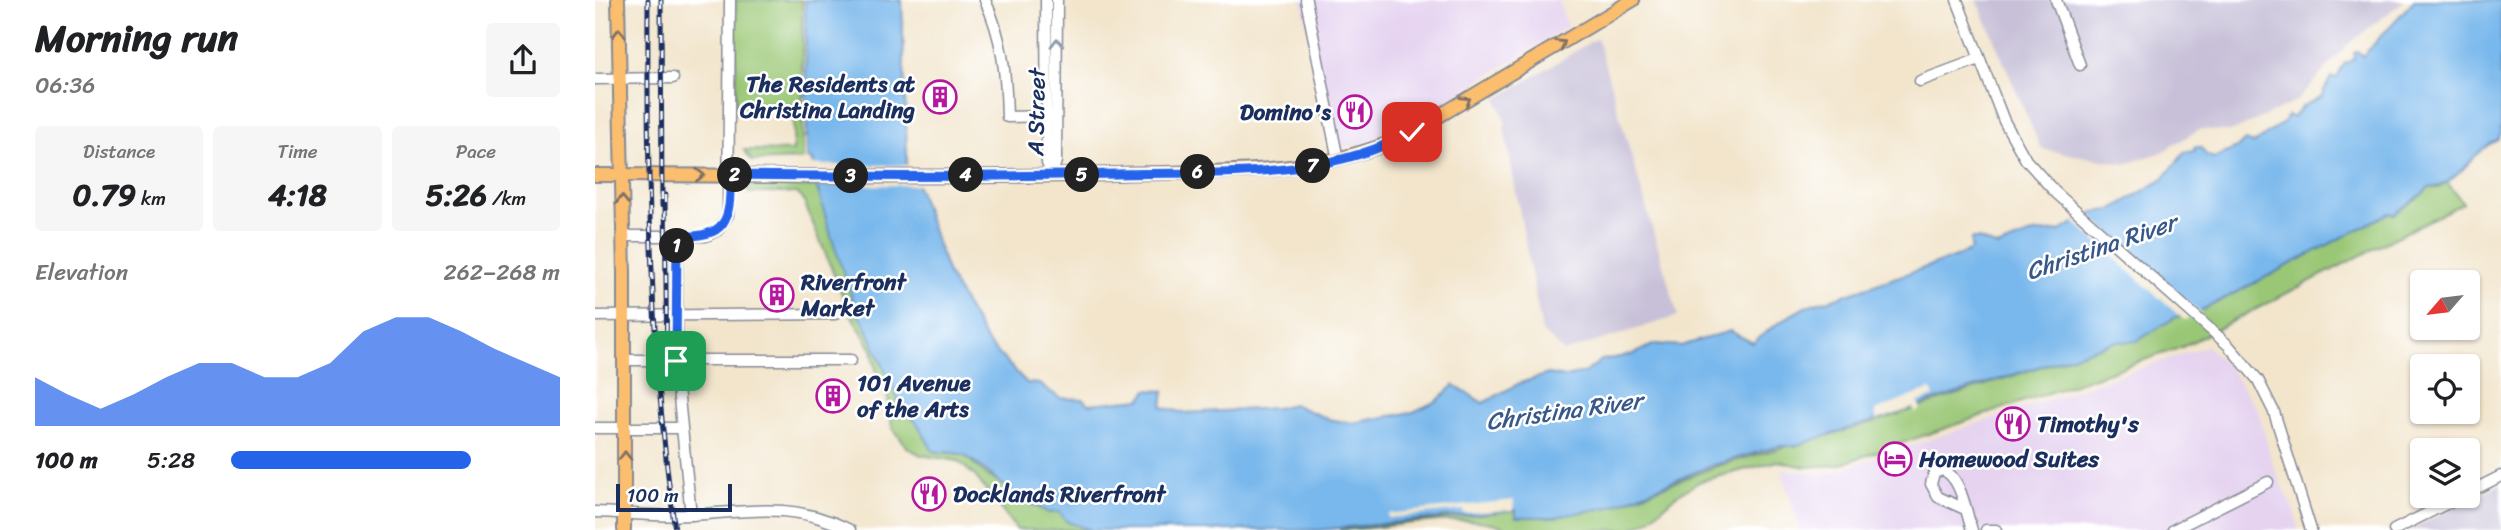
<!DOCTYPE html>
<meta charset="utf-8">
<style>
body{margin:0;font-family:Sriracha,sans-serif;background:#f6f6f6;color:#202124;height:100vh;display:flex;flex-direction:column;font-size:26px;white-space:nowrap}
*{box-sizing:border-box;margin:0}
p{font-size:23px;color:#757577}
.icon{flex:none;width:38px;height:38px;fill:none;stroke:currentColor;stroke-width:2;stroke-linecap:round;stroke-linejoin:round}
.map{position:relative;flex:1;overflow:hidden}
.side{display:flex;flex-direction:column;background:#fff;width:595px}
.side>*{flex:none}
.needle{width:46px;rotate:242deg}
.controls{position:absolute;left:1815px;top:270px;display:grid;gap:14px}
.controls a{display:grid;place-items:center;width:70px;height:70px;border-radius:7px;background:#fff;box-shadow:0 2px 5px #0004;font-size:35px}
.scale{position:absolute;left:21px;bottom:18px;width:116px;box-sizing:border-box;padding-left:7px;border:4px solid #1b2f5e;border-top:0;font-size:19px;line-height:24px;white-space:nowrap;color:#1b2f5e;-webkit-text-stroke:5px #fff;paint-order:stroke}
.pin{position:absolute;display:grid;place-items:center;width:60px;height:60px;color:#fff;margin:-30px;border-radius:14px;box-shadow:0 4px 10px #0006}
.km{position:absolute;width:35px;height:35px;margin:-18px;border-radius:50%;background:#222;color:#fff;font-size:19px;line-height:35px;text-align:center}
.round{display:grid;place-items:center;flex:none;width:74px;height:74px;border-radius:7px;background:#f6f6f6}
.head{display:flex;align-items:center;justify-content:space-between;height:119px;padding:0 35px}
h1{font-size:38px;font-weight:700;line-height:52px}
.figures{display:grid;grid-template-columns:repeat(3,1fr);gap:10px;height:119px;padding:7px 35px}
.figures div{display:grid;align-content:center;border-radius:7px;background:#f6f6f6;text-align:center}
.figures b{font-size:30px;font-weight:700}
.figures small{font-size:19px;font-weight:400}
.figures p{font-size:19px}
.chart{height:196px;padding:14px 35px}
.chart p{display:flex;justify-content:space-between}
.chart svg{width:100%;height:126px;margin-top:7px;fill:#2563eb;opacity:.7}
ul{padding:0 35px;list-style:none;font-size:23px}
li{display:grid;grid-template-columns:112px 84px 1fr;align-items:center;height:52px}
li i{height:18px;border-radius:9px;background:#2563eb}
main{display:flex;flex:1;min-height:0}
.map>svg:first-child{display:block}
</style>
<main>
<section class="side">
<div class="head"><div><h1>Morning run</h1><p>06:36</p></div><a class="round"><svg class="icon" aria-label="share" viewBox="0 0 24 24"><path d="M12 15V3M7 8l5-5 5 5M5 13v7h14v-7"/></svg></a></div>
<div class="figures">
<div><p>Distance</p><b>0.79<small> km</small></b></div>
<div><p>Time</p><b>4:18</b></div>
<div><p>Pace</p><b>5:26<small> /km</small></b></div>
</div>
<div class="chart"><p><span>Elevation</span>262–268 m</p>
<svg viewBox="0 0 160 44" preserveAspectRatio="none"><path d="M0 44V27L10 33L20 38L30 33L40 27L50 22L60 22L70 27L80 27L90 22L100 11L110 6L120 6L130 11L140 17L150 22L160 27V44z"/></svg>
</div>
<ul>
<li><b>100 m</b>5:28<i style="width:73%"></i></li>
</ul>
</section>
<div class="map">
<svg width="1906" height="530" viewBox="0 0 1906 530">
<rect width="100%" height="100%" fill="#fff"/>
<filter id="ink" filterUnits="userSpaceOnUse"><feTurbulence type="fractalNoise" baseFrequency=".0143" numOctaves="2"/><feDisplacementMap in="SourceGraphic" scale="14" xChannelSelector="R" yChannelSelector="G"/><feConvolveMatrix kernelMatrix="1 2 1 2 8 2 1 2 1" color-interpolation-filters="sRGB"/></filter>
<filter id="wash" filterUnits="userSpaceOnUse"><feTurbulence type="fractalNoise" baseFrequency=".00686" numOctaves="4" result="noise"/><feDisplacementMap in="SourceGraphic" scale="28" xChannelSelector="R" yChannelSelector="G"/><feGaussianBlur stdDeviation="1.57" result="paint"/><feColorMatrix in="noise" values="0 0 0 0 0 0 0 0 0 0 0 0 0 0 0 0 0 1.4 0 .05"/><feComposite in="paint" operator="in"/></filter>
<g filter="url(#wash)">
<rect width="100%" height="100%" fill="#f2e5cc"/>
<g fill="#e5d3f0">
<polygon points="707,0 964,0 972,27 812,125 767,145 736,149"/>
<polygon points="1612,346 1637,372 1663,410 1678,466 1697,505 1704,530 1205,530 1186,469 1233,474"/>
</g>
<g fill="#c7c0d8">
<polygon points="1382,0 1810,0 1752,45 1702,101 1636,132 1605,129 1565,153 1530,164 1446,149"/>
<polygon points="1002,38 1083,316 969,352 947,332 909,127 911,125 902,99"/>
<polygon points="1906,484 1906,530 1814,530"/>
</g>
<g fill="#9ac775" stroke="#5a7b6a" stroke-width="2">
<polygon points="141,0 207,0 208,159 157,161 149,150 198,151 199,108 152,108 147,114 141,113"/>
<path d="M1852,182l16,21 -281,144 -344,118 -33,2 -27,-6 -77,20 -26,15 -26,24 -20,10h-119c-35,-22 -126,0 -171,0l177,-20v6l94,-9 107,-41 161,-45 236,-79 23,-2 39,-23 15,-1 198,-103 6,1c10,-11 25,-14 33,-26h11z"/>
<polygon points="154,186 222,187 263,315 267,318 306,406 322,423 338,451 368,454 393,476 412,486 421,497 454,513 465,511 497,530 422,530 380,476 363,461 326,455 313,448 297,427 293,398 283,379 277,350 253,309 208,199 202,193 154,193 151,188"/>
</g>
<path fill="#79b8ec" stroke="#4a74a5" stroke-width="2" d="M210,0h97l5,158 -3,26 13,1 31,89 39,68 40,41 12,1 21,14 23,1 6,5 52,-5 6,-9 17,1 -2,16 22,6 92,-5 17,-4 35,15 24,4 61,-11 24,-11 17,-16 29,18 37,-20 28,-9 17,3 19,-4 18,-13 29,-5 24,-11 26,2 49,-15 23,12c18,-16 54,-42 77,-43l129,-44 12,-6v-11h8l18,8 37,-14 26,-2 34,-19 17,-2 52,-31 22,-27 10,-1 -1,-4h7l5,8 8,3 23,-10 7,-7 9,3 31,-22 4,-7 5,3 10,-12 18,-9 10,-20 6,1 7,-14 10,-5v-6l3,-2 6,5 51,-56h87v133l-3,7c-27,10 -38,46 -70,48 -6,9 -23,16 -33,26l-6,-1 -198,103 -15,1 -39,24 -23,1 -319,104h-16l-69,20 -100,41 -55,10h-39v-7l-196,20h-229l-24,-8 -8,-10 -10,1c-10,-8 -29,-13 -34,-17 -8,-8 -46,-41 -55,-42 -9,-2 -18,-1 -27,-3l-16,-28 -16,-17 -37,-84 -6,-7 -27,-79 -14,-49 -4,-27 -6,-2z"/>
<g fill="#f2e5cc">
<polygon points="216,165 313,165 313,181 324,182 326,185 218,186"/>
<polygon points="1491,212 1607,314 1589,320 1477,220"/>
<polygon points="1336,389 1339,397 1323,402 1326,410 1320,412 1318,408 1282,420 1280,411"/>
<polygon points="919,500 918,510 869,513 868,510 793,518 793,514"/>
</g>
</g>
<g filter="url(#ink)">
<g fill="none" stroke-linecap="round" stroke-linejoin="round">
<defs>
<g id="minor">
<path d="M390,0c18,39 21,75 22,117l45,-1"/>
<polyline points="451,0 452,163 457,175"/>
<polyline points="711,0 743,160"/>
<polyline points="1362,0 1409,121 1431,160 1460,192 1633,345 1663,380 1679,412 1716,530"/>
<polyline points="1461,0 1485,65"/>
<polyline points="0,79 78,78"/>
<polyline points="1325,81 1384,59"/>
<polyline points="457,175 461,161 462,0"/>
<polyline points="28,236 111,236 123,230 133,215 135,0"/>
<polyline points="82,236 82,379 96,515"/>
<polyline points="0,316 240,314"/>
<polyline points="29,360 256,360"/>
<polyline points="0,428 86,428"/>
<polyline points="1872,493 1906,476"/>
<path d="M1370,509l-27,-12 -7,-13 3,-11 8,-3c19,5 24,43 30,60"/>
<path d="M0,512c32,1 65,5 97,3 60,-4 102,-13 158,15"/>
<polyline points="1391,530 1401,530"/>
<polyline points="1578,530 1673,482"/>
<polyline points="1799,530 1869,495"/>
</g>
<g id="major">
<polyline points="23,0 29,274 29,530"/>
<path d="M0,175c173,0 346,4 518,-1 102,-4 195,5 291,-37l229,-137"/>
</g>
</defs>
<use href="#minor" stroke="#868a95" stroke-width="13"/>
<use href="#major" stroke="#868a95" stroke-width="16"/>
<use href="#minor" stroke="#fff" stroke-width="10"/>
<use href="#major" stroke="#fbbd6e" stroke-width="12"/>
<defs>
<g id="rail">
<path d="M53,0c-1,177 2,355 27,530"/>
<polyline points="66,0 67,206"/>
<polyline points="70,195 72,370"/>
</g>
</defs>
<use href="#rail" stroke="#1b2f5e" stroke-width="5"/>
<use href="#rail" stroke="#fff" stroke-width="2.5" stroke-dasharray="8" stroke-linecap="butt"/>
</g>
<defs><path id="oneway-chevron" d="M-2-3.5L2.5 0L-2 3.5" fill="none" stroke-width="1.6" stroke-linecap="round" stroke-linejoin="round" transform="scale(1.75)"/></defs>
<g stroke="#806f65">
<use href="#oneway-chevron" transform="translate(24 33) rotate(-91)"/>
<use href="#oneway-chevron" transform="translate(966 44) rotate(-31)"/>
<use href="#oneway-chevron" transform="translate(871 101) rotate(-31)"/>
<use href="#oneway-chevron" transform="translate(105 175)"/>
<use href="#oneway-chevron" transform="translate(27 200) rotate(-91)"/>
<use href="#oneway-chevron" transform="translate(30 456) rotate(-90)"/>
</g>
<use stroke="#8d97ae" href="#oneway-chevron" transform="translate(462 43) rotate(-90)"/>
</g>
<g fill="none" stroke-linecap="round" stroke-linejoin="round" filter="url(#ink)">
<defs>
<path id="route" d="M81,361l1,-125c50,2 54,-15 53,-61 129,2 258,2 387,-1 99,-3 205,8 295,-42"/>
</defs>
<use href="#route" stroke="#fff" stroke-width="14"/>
<use href="#route" stroke="#2563eb" stroke-width="9"/>
</g>
<defs>
<symbol id="building-ring" viewBox="-11 -11 22 22"><circle r="9.5" fill="#fff" stroke="#b5179e" stroke-width="1.5"/><path d="M-4-6H4V6H1V3H-1V6H-4ZM-2.5-4.3h1.7v1.8h-1.7ZM.8-4.3h1.7v1.8H.8ZM-2.5-1h1.7V.8h-1.7ZM.8-1h1.7V.8H.8Z" fill="#b5179e"/></symbol>
<symbol id="restaurant-ring" viewBox="-11 -11 22 22"><circle r="9.5" fill="#fff" stroke="#b5179e" stroke-width="1.5"/><path d="M-5-6h1v4h1v-4h1v4h1v-4h1v5L-1.5 .5V6h-2V.5L-5-1ZM5-6V6H3V1.5H1.5Q1.5-4 5-6Z" fill="#b5179e"/></symbol>
<symbol id="hotel-ring" viewBox="-11 -11 22 22"><circle r="9.5" fill="#fff" stroke="#b5179e" stroke-width="1.5"/><path d="M-6-4.5h1.5V1H6V5H4.5V3h-9V5H-6ZM-4 0a1.8 1.8 0 1 1 3.6 0ZM.5 0V-2.5h3Q6-2.5 6 0Z" fill="#b5179e"/></symbol>
</defs>
<g fill-rule="evenodd">
<use href="#building-ring" x="326" y="78" width="38" height="38"/>
<use href="#restaurant-ring" x="741" y="93" width="38" height="38"/>
<use href="#building-ring" x="163" y="276" width="38" height="38"/>
<use href="#building-ring" x="219" y="377" width="38" height="38"/>
<use href="#restaurant-ring" x="1399" y="405" width="38" height="38"/>
<use href="#hotel-ring" x="1281" y="440" width="38" height="38"/>
<use href="#restaurant-ring" x="315" y="475" width="38" height="38"/>
</g>
<g text-anchor="middle" stroke-width="5" stroke-linejoin="round" paint-order="stroke">
<g font-size="23" font-weight="bold" fill="#1b2f5e" stroke="#fff" text-anchor="start">
<text x="320" y="92" text-anchor="end">The Residents at<tspan x="320" dy="26">Christina Landing</tspan></text>
<text x="736" y="120" text-anchor="end">Domino's</text>
<text x="206" y="290">Riverfront<tspan x="206" dy="26">Market</tspan></text>
<text x="262" y="391">101 Avenue<tspan x="262" dy="26">of the Arts</tspan></text>
<text x="1442" y="432">Timothy's</text>
<text x="1324" y="467">Homewood Suites</text>
<text x="358" y="502">Docklands Riverfront</text>
</g>
<g font-size="23" fill="#1b2f5e" stroke="#fff">
<text transform="translate(441 112) rotate(-89)" y="8">A Street</text>
</g>
<g font-size="24" font-style="italic" fill="#375889" stroke="#fff">
<text transform="translate(1506 247) rotate(-19)" y="8">Christina River</text>
<text transform="translate(969 411) rotate(-8)" y="8">Christina River</text>
</g>
</g>
</svg>
<div class="controls">
<a><svg class="needle" viewBox="-14 -14 28 28"><path d="M0-13l5 13h-10z" fill="#e53935"/><path d="M0 13l5-13h-10z" fill="#757577"/></svg></a>
<a><svg class="icon" aria-label="locate" viewBox="0 0 24 24"><circle cx="12" cy="12" r="6"/><path d="M12 2v4M12 18v4M2 12h4M18 12h4"/></svg></a>
<a><svg class="icon" aria-label="layers" viewBox="0 0 24 24"><path d="M12 4l9 5-9 5-9-5zM3 14l9 5 9-5"/></svg></a>
</div>
<div class="scale">100 m</div>
<div class="pin" style="left:81px;top:361px;background:#1e9e55"><svg class="icon" aria-label="arrive" viewBox="0 0 24 24"><path d="M6 21V4h12l-3 4 3 4H6"/></svg></div>
<div class="pin" style="left:817px;top:132px;background:#d93025"><svg class="icon" aria-label="check" viewBox="0 0 24 24"><path d="M5 12l5 5 9-10"/></svg></div>
<b class="km" style="left:82px;top:246px">1</b>
<b class="km" style="left:140px;top:175px">2</b>
<b class="km" style="left:256px;top:176px">3</b>
<b class="km" style="left:371px;top:175px">4</b>
<b class="km" style="left:487px;top:175px">5</b>
<b class="km" style="left:603px;top:172px">6</b>
<b class="km" style="left:718px;top:166px">7</b>
</div>
</main>
